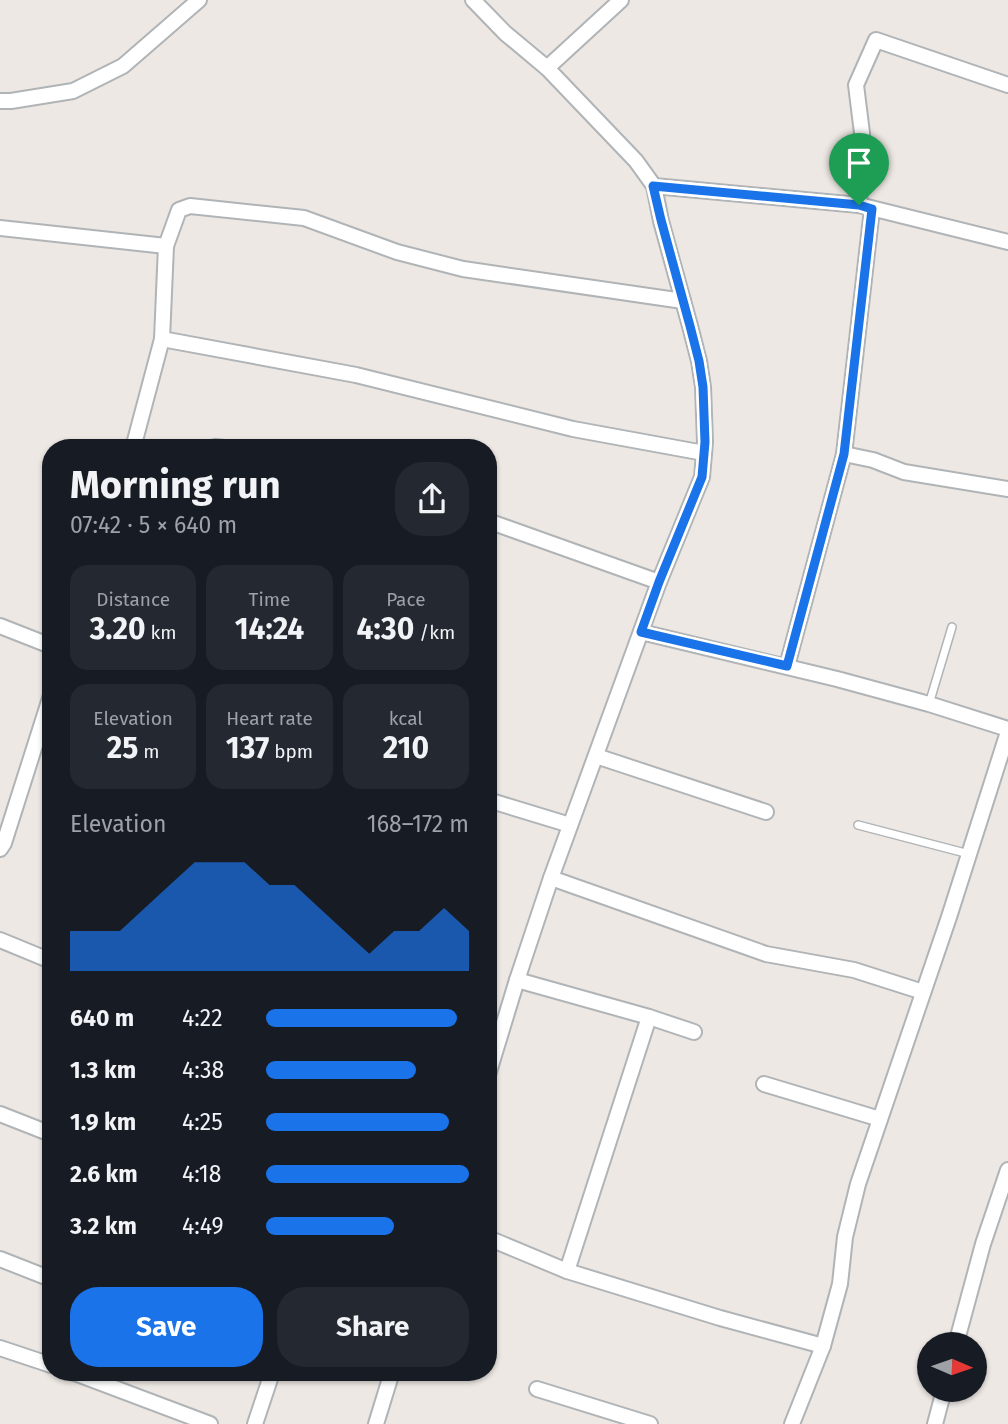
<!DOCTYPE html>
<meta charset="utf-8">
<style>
body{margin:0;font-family:"Fira Sans",sans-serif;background:#242831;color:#f1f3f6;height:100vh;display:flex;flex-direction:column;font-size:26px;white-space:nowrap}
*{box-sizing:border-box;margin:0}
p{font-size:23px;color:#9ea1a6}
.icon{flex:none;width:38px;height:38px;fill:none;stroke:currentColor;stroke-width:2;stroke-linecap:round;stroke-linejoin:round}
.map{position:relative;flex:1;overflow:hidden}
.details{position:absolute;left:42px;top:439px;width:455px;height:942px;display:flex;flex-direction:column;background:#171b24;border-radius:28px;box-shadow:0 2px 5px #0004}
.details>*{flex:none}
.needle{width:46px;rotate:92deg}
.tools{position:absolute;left:917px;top:1332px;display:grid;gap:14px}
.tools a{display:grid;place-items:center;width:70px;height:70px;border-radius:50%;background:#171b24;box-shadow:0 2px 5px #0004;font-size:35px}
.pin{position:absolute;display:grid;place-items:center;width:60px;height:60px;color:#fff;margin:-72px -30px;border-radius:50% 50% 50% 0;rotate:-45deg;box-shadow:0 0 7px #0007}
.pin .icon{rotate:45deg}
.round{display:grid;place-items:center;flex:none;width:74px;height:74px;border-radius:28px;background:#242831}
.summary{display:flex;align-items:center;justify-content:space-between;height:119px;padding:0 28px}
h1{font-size:38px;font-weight:700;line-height:52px}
.figures{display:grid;grid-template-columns:repeat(3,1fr);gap:10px;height:119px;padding:7px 28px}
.figures div{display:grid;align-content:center;border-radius:18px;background:#242831;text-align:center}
.figures b{font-size:30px;font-weight:700}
.figures small{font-size:19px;font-weight:400}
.figures p{font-size:19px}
.chart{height:196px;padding:14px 28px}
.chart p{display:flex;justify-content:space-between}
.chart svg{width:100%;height:126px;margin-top:7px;fill:#1a73e8;opacity:.7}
.primary-button{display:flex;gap:14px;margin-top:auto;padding:14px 28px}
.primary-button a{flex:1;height:80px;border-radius:28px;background:#1a73e8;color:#fff;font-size:28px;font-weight:700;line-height:80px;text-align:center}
.primary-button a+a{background:#242831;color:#f1f3f6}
ul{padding:0 28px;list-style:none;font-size:23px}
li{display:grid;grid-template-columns:112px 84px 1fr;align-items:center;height:52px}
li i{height:18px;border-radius:9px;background:#1a73e8}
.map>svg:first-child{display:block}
</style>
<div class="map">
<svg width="1008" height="1424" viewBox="0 0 1008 1424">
<rect width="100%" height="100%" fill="#ede8e3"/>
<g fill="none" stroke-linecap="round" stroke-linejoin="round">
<defs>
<g id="lane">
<polyline points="929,704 952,627"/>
<polyline points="858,825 969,854"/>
</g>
<g id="street">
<polyline points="473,0 505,33 547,68 636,161 654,186 661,221 690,326 699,361 703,387 705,442 702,477 659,582 551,878 517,980 488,1075"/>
<polyline points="547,68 621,0"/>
<polyline points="0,101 11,101 73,91 123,66 199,0"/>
<polyline points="654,186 859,205 1008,242"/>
<polyline points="859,205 862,133 856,85 876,40 1008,85"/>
<polyline points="0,228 166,246"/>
<polyline points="162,339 356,375 573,429 704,453"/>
<polyline points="215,447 224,448"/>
<polyline points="133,448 162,339 166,246 179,210 190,206 304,218 397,252 463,269 683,301"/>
<polyline points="844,454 872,209"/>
<polyline points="488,521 659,582"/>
<polyline points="0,626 51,646"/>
<polyline points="641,632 837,679 929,704 1008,729"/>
<polyline points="787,666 844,454 873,460 904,472 1008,489"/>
<polyline points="596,756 766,812"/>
<polyline points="488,800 570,825"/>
<polyline points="0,849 4,843 51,695"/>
<polyline points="551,878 766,954 854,970 923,992"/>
<polyline points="0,940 51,961"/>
<polyline points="517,980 649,1017 694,1032"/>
<polyline points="764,1084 880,1119"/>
<polyline points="0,1114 51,1134"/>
<polyline points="488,1238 567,1271 720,1318 823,1346"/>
<polyline points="0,1259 51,1279"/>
<polyline points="567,1271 649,1017"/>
<polyline points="956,1344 983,1244 1008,1170"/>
<polyline points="0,1348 51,1365"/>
<polyline points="72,1372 210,1424"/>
<polyline points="537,1389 650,1424"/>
<polyline points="255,1424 270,1379 270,1372"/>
<polyline points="376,1424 392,1372"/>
<polyline points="792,1424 823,1346 840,1284 845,1237 858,1184 949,917 1008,732"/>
<polyline points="935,1424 944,1390"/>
</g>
</defs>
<use href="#lane" stroke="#b0b4b7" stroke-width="10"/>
<use href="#street" stroke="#b0b4b7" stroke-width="18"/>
<use href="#lane" stroke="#fff" stroke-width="7"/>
<use href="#street" stroke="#fff" stroke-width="14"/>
</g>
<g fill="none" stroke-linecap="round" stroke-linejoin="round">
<defs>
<polygon id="route" points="653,186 859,205 872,209 844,454 787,666 641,632 659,582 702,477 705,442 703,387 699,361 690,326 661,220"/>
</defs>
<use href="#route" stroke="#fff" stroke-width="14"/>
<use href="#route" stroke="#1a73e8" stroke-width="9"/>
</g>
</svg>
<div class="tools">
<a><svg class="needle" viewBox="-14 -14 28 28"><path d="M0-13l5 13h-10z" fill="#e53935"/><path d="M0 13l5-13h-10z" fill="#9ea1a6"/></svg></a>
</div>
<div class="pin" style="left:859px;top:205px;background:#1e9e55"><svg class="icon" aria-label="arrive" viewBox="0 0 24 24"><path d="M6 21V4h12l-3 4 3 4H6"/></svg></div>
<section class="details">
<div class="summary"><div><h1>Morning run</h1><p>07:42 · 5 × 640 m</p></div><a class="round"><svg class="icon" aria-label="share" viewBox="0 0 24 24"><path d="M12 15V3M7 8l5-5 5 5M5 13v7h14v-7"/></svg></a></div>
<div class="figures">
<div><p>Distance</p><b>3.20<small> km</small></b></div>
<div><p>Time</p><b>14:24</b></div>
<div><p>Pace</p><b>4:30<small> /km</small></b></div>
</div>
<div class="figures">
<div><p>Elevation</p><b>25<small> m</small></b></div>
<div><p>Heart rate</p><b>137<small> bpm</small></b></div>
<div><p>kcal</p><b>210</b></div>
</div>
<div class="chart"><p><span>Elevation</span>168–172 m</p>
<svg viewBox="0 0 160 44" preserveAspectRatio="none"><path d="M0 44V30L10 30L20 30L30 22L40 14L50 6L60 6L70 6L80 14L90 14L100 22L110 30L120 38L130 30L140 30L150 22L160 30V44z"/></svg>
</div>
<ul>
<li><b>640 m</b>4:22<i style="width:94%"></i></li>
<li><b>1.3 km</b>4:38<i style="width:74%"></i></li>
<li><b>1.9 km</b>4:25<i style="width:90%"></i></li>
<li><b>2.6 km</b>4:18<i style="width:100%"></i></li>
<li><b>3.2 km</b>4:49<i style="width:63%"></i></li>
</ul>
<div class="primary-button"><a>Save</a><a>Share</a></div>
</section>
</div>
